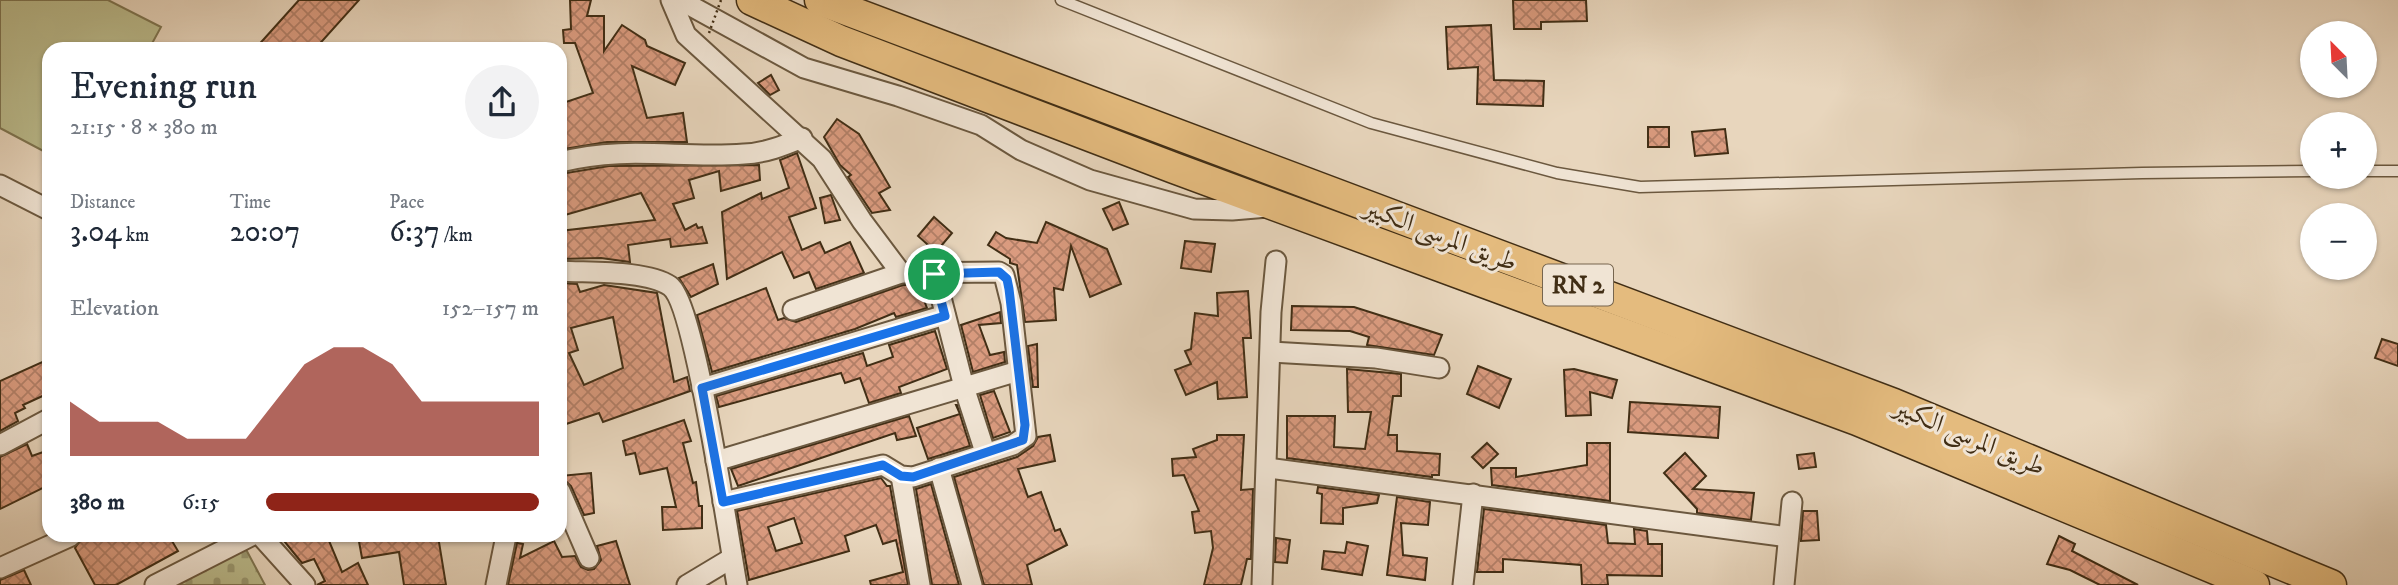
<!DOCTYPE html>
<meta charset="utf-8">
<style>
body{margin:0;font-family:"IM FELL DW Pica",Amiri,serif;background:#f2f2f3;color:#1f2937;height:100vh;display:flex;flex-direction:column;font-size:26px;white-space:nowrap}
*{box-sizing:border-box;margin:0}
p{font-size:23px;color:#747a83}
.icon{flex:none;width:38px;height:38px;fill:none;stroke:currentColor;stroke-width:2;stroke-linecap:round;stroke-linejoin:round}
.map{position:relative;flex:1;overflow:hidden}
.sheet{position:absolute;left:42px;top:42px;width:525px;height:500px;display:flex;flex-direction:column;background:#fff;border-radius:21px;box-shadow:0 2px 5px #0004}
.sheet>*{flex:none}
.needle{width:46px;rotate:336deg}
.tools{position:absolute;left:2300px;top:21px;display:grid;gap:14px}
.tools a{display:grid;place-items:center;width:77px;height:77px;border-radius:50%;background:#fff;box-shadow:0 2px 5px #0004;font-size:35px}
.pin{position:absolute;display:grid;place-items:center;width:60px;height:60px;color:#fff;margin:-30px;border:4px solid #fff;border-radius:50%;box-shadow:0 2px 7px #0007}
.round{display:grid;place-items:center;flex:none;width:74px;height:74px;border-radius:37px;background:#f2f2f3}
.overview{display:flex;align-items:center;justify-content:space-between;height:119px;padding:0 28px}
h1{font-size:38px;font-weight:600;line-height:52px}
.stats{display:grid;grid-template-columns:repeat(3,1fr);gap:10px;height:119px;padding:7px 28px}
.stats div{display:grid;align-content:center}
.stats b{font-size:30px;font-weight:600}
.stats small{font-size:19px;font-weight:400}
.stats p{font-size:19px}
.chart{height:196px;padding:14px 28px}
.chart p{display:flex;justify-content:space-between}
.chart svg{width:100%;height:126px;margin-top:7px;fill:#8f2418;opacity:.7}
ul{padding:0 28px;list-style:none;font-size:23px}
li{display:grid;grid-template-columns:112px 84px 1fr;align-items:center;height:52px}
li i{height:18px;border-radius:9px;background:#8f2418}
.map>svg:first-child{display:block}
</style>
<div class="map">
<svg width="2398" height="585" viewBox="0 0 2398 585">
<defs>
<pattern id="cemetery-stones" width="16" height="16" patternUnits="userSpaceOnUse" patternTransform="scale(1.75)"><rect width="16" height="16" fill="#bbbc8d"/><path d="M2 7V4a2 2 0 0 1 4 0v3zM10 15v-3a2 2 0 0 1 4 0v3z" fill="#9a9972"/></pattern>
<pattern id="building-cross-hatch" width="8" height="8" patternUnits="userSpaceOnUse" patternTransform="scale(1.75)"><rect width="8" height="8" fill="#da9b7f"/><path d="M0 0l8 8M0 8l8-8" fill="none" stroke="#b27f67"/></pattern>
</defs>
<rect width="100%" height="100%" fill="#e8d6bd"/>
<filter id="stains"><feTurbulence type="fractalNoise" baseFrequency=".00286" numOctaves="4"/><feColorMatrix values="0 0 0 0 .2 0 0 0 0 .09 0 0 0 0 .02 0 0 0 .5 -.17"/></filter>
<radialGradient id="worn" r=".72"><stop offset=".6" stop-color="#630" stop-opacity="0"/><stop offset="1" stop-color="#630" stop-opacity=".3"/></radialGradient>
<polygon fill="#bbbc8d" stroke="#7e7551" stroke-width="2" points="0,0 108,0 161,27 149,49 49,49 49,154 0,128"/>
<polygon fill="url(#cemetery-stones)" stroke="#7e7551" stroke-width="2" points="241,540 265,585 151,585"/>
<g fill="url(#building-cross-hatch)" stroke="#412e15" stroke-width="2" fill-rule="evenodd">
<polygon points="299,0 359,0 315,49 255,49"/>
<polygon points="570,0 591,0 587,16 604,16 604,51 622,25 645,40 647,46 685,63 675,85 632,66 647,118 683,113 687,142 607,142 564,149 560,136 560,104 593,93 575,43 564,43 563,30 571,29"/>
<polygon points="1513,0 1586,0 1587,21 1541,22 1541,29 1514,29"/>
<polygon points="1491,25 1494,80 1544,81 1543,106 1477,104 1478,67 1448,69 1446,27"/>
<polygon points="771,75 779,90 770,95 758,83"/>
<polygon points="837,119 859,134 890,187 879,193 890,210 872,213 848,177 851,175 840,165 824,137"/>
<rect x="1648" y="127" width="21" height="20"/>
<polygon points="1725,129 1728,153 1695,156 1692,132"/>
<polygon points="797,153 816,208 789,217 802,250 820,242 825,253 850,242 864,273 816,289 809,272 794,278 782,252 727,279 722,212 761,193 762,199 789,188 780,160"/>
<polygon points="759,165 760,180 721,191 719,171 689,180 694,198 673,204 685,230 696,224 698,228 702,227 707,243 671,247 670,239 628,245 630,262 601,258 560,259 560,231 655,220 641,193 565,215 560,196 560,174 609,166"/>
<polygon points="831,195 840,220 825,223 820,198"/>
<polygon points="1119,202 1128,224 1113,230 1103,209"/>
<polygon points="934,217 952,233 936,252 918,236"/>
<polygon points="1046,222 1107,249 1121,284 1090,297 1071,246 1063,290 1054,288 1056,320 1025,322 1017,265 1010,263 1010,259 988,245 996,232 1006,238 1037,243"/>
<polygon points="1185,241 1215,244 1211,272 1181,268"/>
<polygon points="713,264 718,284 691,297 679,278"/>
<path d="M560,283l17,1 3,8 24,-7 53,8 17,89 13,-5 3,14 -87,31 -4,-9 -39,13zM613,317l10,51 -39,17 -15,-32 9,-3 -7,-22z"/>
<polygon points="903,285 918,285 927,308 896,317 894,313 855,329 712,372 697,315 766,288 778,320 784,318 796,322"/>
<polygon points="1248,291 1251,338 1243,338 1247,397 1218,399 1217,382 1186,395 1175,370 1191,364 1185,351 1191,349 1195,313 1218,316 1217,293"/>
<polygon points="1292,306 1354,307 1442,335 1434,355 1367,345 1369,337 1350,331 1291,330"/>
<polygon points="1000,312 1001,323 979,325 990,355 1004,352 1005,362 973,372 961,325"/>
<polygon points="935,331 947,369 899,387 901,393 869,403 860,378 845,383 841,373 719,407 716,396 863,353 867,366 893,357 889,345"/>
<polygon points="2382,339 2398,344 2398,366 2375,358"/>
<polygon points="1037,344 1038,387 1033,387 1028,346"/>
<polygon points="49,359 49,393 23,405 25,408 15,413 18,421 0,431 0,381"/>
<polygon points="1478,366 1511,379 1499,408 1467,394"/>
<polygon points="1347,369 1401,374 1401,396 1393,396 1388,435 1397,435 1397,451 1440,454 1439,475 1432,475 1432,477 1287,458 1287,416 1335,416 1334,447 1365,449 1371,412 1348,412"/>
<polygon points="1574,369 1617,380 1612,398 1590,392 1591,415 1566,416 1564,370"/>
<polygon points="994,391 1010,432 993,438 980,395"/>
<polygon points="1630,402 1720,407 1718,438 1628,432"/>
<polygon points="956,405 957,405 970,446 928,459 917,428 960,414"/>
<polygon points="909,416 916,436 897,440 895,433 738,486 731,469"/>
<polygon points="684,420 691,441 683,443 693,483 696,482 699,506 702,506 702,528 663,530 662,507 676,507 667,468 640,474 635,453 626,455 623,441"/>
<polygon points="1050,435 1055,461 1018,469 1028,497 1041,492 1055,531 1060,529 1067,545 1027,565 1032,585 984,585 954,477 1017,457 1033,446 1038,437"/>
<polygon points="1217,435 1244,435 1241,490 1253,489 1251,559 1247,559 1241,585 1204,585 1213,548 1211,531 1195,533 1192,512 1199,511 1184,475 1173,476 1172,459 1196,457 1193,449 1217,440"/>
<polygon points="1487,443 1498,454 1483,468 1472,457"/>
<polygon points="1587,443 1610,443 1610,501 1492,485 1491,468 1516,468 1516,477 1587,465"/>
<polygon points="27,444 32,456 49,450 49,485 0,509 0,457"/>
<polygon points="1685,453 1706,476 1693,489 1754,493 1751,520 1697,513 1697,509 1664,473"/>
<polygon points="1814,453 1816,467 1799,469 1797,455"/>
<polygon points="591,473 594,513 584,515 571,486 560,476"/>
<path d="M881,478l6,8h3l18,99h-37l-1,-4 33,-9 -7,-32 -13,4 -7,-19 -31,11 4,15 -100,29 -12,-69zM794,518l8,25 -26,8 -8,-24z"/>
<polygon points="931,484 959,585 932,585 916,489"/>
<polygon points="1318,487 1379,495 1377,503 1343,508 1343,524 1321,523 1322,494 1317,493"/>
<polygon points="1397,497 1430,502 1428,525 1401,523 1403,555 1427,558 1425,580 1387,575"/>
<polygon points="1484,509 1606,525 1608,543 1635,544 1634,529 1647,531 1648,544 1662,544 1662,576 1607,575 1608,585 1582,585 1581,565 1503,559 1503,572 1477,572"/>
<polygon points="1803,511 1817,511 1819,540 1801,541"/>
<polygon points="83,536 169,536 178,551 116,585 95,585 75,548"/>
<polygon points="280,536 327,536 342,572 358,563 368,585 317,585 325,581 314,559 302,563"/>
<polygon points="358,536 438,536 446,585 404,585 399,552 362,558"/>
<polygon points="2059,536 2075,544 2072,551 2138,585 2100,585 2070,570 2047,564"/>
<polygon points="1276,538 1290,540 1287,563 1275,562"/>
<polygon points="554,541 562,557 575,556 581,567 588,570 594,569 601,560 597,546 616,541 630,585 508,585 517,543 523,544 520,558"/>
<polygon points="1347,542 1368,546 1362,575 1322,569 1324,551 1345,553"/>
<polygon points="24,570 31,585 0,585 0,580"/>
</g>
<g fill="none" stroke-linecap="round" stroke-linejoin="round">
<defs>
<g id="lane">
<polyline points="1061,0 1371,123 1557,173 1640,187 2142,173 2312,171"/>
<polyline points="2364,171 2398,171"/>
</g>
<g id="street">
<polyline points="671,0 686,35 822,159 862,221 901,273"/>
<polyline points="680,0 804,68 898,96 981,125 1021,150 1090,180 1194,209 1232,210 1268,207"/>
<path d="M560,162c67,-17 120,-3 184,-8 21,-1 39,-8 58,-16"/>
<polyline points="0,185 49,210"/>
<path d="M560,271c29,2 86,-1 110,15 25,18 59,255 67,299"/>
<polyline points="935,274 964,387 985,452"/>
<polyline points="1271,352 1376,358 1439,368"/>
<polyline points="702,388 945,315"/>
<polyline points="0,445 49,419"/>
<polyline points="716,461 1018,371"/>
<polyline points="939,468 972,585"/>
<polyline points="1268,468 1788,537"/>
<polyline points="901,476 920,585"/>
<polyline points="560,491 589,558"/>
<polyline points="723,502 883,465 901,476 913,477 1013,445 1026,436 1011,303 1004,275 999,272 901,273 793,310"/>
<polyline points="261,536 305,585"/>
<polyline points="0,568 71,536"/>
<polyline points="155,585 251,536"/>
<polyline points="496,585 506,536"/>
<polyline points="687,585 732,558"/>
<polyline points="1262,585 1271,312 1276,261"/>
<polyline points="1463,585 1473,494"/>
<polyline points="1784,585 1792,502"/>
</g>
<g id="primary">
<polyline points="752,0 841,41 1174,168 1857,420 2254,585"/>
<polyline points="820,0 1894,404 2331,585"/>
</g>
</defs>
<use href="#lane" stroke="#6b583f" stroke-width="13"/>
<use href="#street" stroke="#6b583f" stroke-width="23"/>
<use href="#primary" stroke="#412e15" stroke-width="33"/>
<use href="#lane" stroke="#f0e4d4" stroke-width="10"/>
<use href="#street" stroke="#f0e4d4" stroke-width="19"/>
<use href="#primary" stroke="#e4bb7e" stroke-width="30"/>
<polyline stroke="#412e15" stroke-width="2.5" stroke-dasharray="2 3.5" stroke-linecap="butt" points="709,33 721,0"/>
</g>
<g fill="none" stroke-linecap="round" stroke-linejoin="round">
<defs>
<polygon id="route" points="999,272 1007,279 1009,289 1025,425 1023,440 913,477 901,476 883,465 723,502 702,388 945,316 934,274"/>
</defs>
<use href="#route" stroke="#fff" stroke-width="14"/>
<use href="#route" stroke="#1a73e8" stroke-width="9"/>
</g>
<g text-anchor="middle" stroke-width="6" stroke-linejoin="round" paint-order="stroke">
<rect fill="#f0e4d4" stroke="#76654e" stroke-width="2" x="1543" y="264.5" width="70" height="41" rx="5"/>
<g font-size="24" font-weight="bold" fill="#412e15">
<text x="1578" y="293">RN 2</text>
</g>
<g font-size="26" fill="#412e15" stroke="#f0e4d4">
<text transform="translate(1441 234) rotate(21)" y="9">طريق المرسى الكبير</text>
<text transform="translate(1970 436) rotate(23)" y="9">طريق المرسى الكبير</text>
</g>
</g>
<rect width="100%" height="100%" filter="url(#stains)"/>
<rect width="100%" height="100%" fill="url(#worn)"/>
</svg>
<div class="tools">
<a><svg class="needle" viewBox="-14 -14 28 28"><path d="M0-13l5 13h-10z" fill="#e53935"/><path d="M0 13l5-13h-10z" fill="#747a83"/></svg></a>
<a>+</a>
<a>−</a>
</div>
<div class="pin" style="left:934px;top:274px;background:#1e9e55"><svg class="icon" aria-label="arrive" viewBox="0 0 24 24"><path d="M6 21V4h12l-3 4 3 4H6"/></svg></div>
<section class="sheet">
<div class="overview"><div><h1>Evening run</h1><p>21:15 · 8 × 380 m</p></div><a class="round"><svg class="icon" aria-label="share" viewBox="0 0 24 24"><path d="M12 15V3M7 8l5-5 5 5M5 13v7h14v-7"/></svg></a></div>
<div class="stats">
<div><p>Distance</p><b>3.04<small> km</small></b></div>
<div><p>Time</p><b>20:07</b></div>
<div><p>Pace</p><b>6:37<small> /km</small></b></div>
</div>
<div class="chart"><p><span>Elevation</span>152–157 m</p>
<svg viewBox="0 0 160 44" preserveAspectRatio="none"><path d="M0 44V25L10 32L20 32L30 32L40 38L50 38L60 38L70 25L80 12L90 6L100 6L110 12L120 25L130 25L140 25L150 25L160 25V44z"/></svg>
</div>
<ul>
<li><b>380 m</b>6:15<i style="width:100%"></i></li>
</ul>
</section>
</div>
